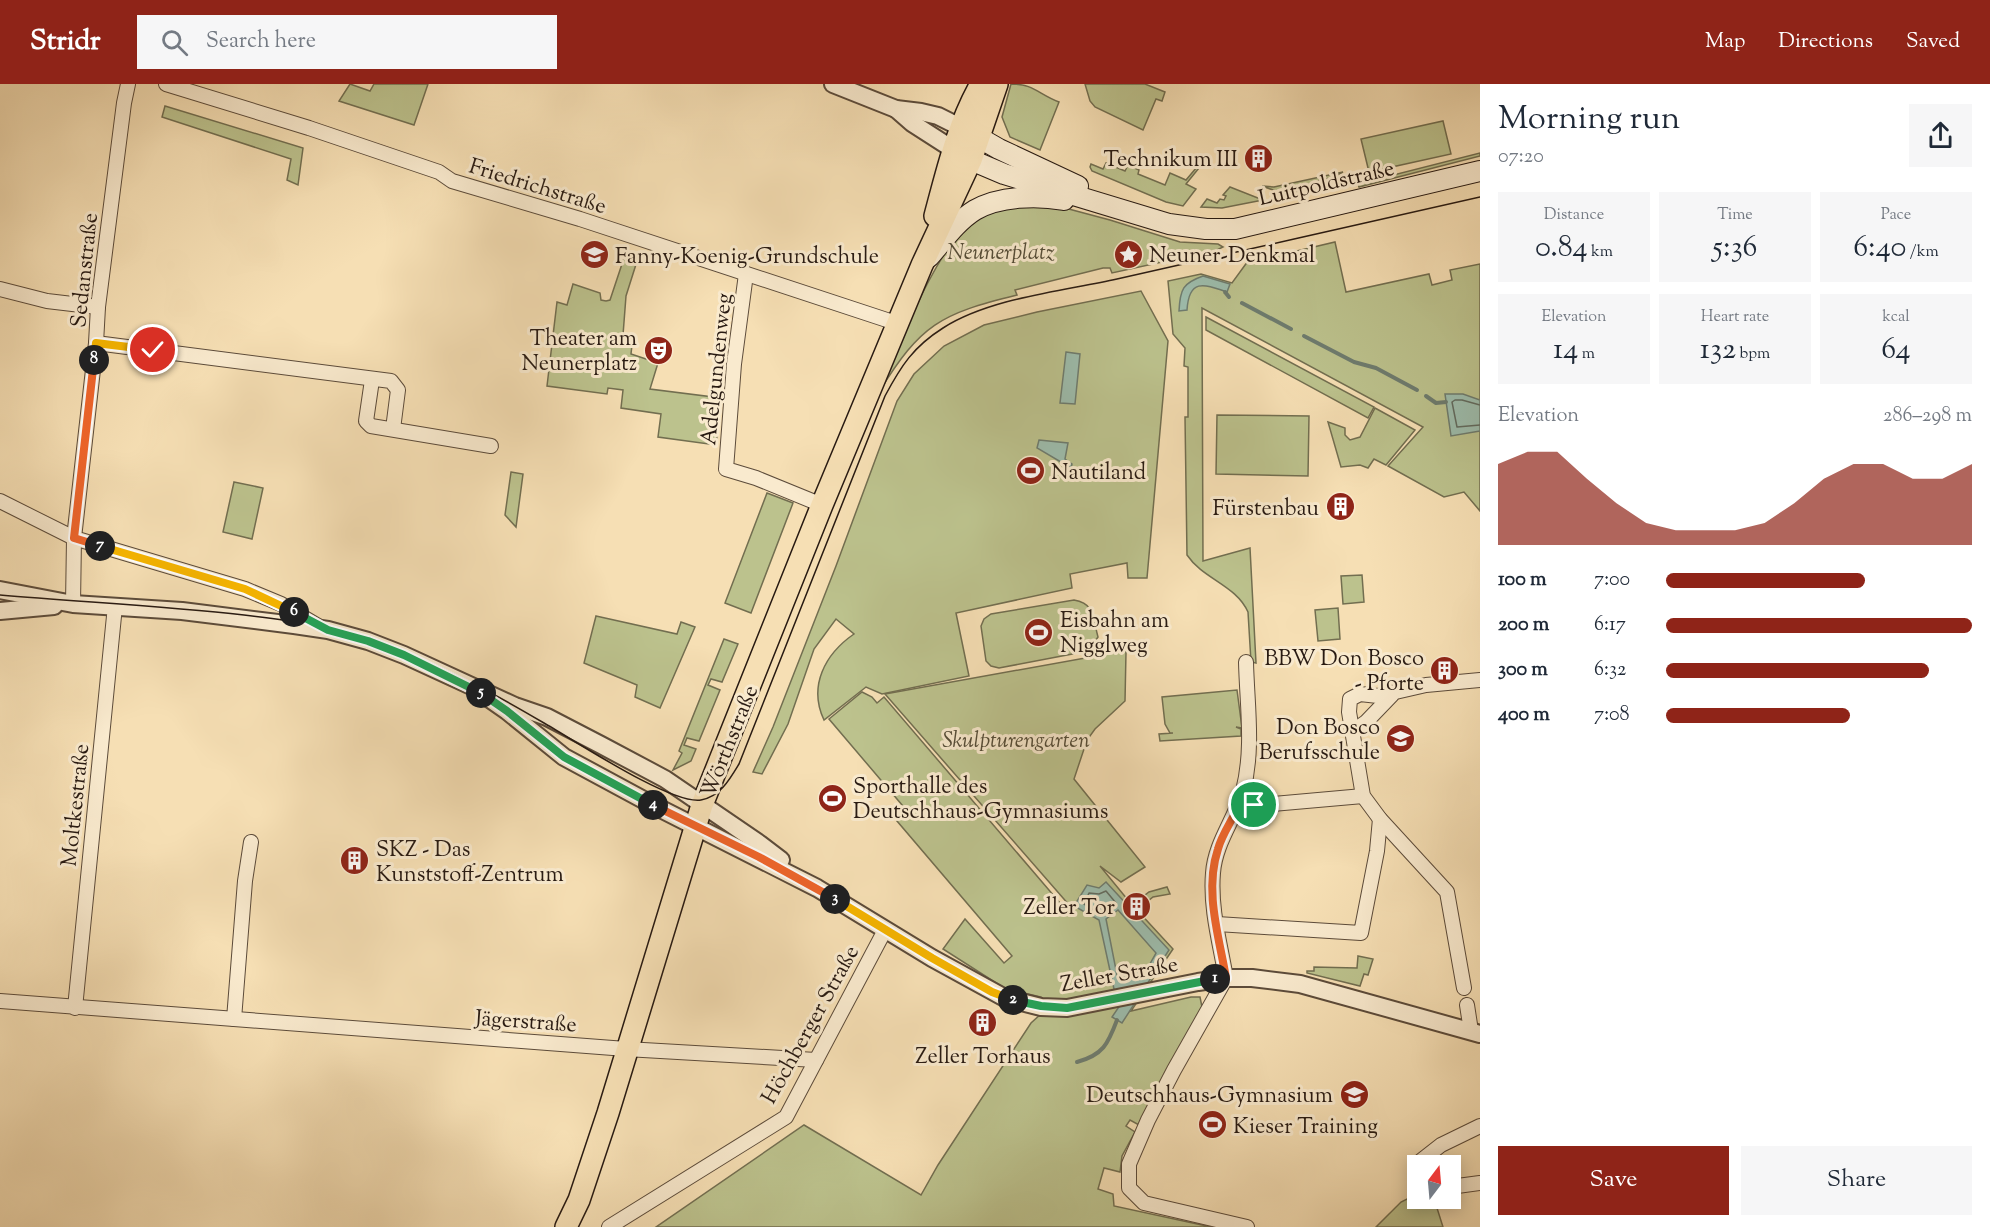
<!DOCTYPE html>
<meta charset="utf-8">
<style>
body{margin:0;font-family:"Sorts Mill Goudy",serif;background:#f6f6f7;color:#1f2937;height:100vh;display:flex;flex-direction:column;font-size:22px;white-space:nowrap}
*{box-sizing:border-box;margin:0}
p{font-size:20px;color:#747a83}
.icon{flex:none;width:33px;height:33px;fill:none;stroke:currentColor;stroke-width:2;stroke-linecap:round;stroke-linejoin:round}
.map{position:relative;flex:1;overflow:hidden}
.side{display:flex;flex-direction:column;background:#fff;width:510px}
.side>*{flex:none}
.needle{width:39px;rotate:16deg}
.tools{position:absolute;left:1407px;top:1071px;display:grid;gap:12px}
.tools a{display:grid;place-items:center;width:54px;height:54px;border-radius:0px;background:#fff;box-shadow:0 3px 15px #0003;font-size:30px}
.pin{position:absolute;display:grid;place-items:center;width:51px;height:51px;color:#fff;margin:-26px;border:3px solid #fff;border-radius:50%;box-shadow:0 2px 6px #0007}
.km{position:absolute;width:30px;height:30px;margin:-15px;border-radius:50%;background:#222;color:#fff;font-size:16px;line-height:30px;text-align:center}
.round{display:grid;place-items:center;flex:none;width:63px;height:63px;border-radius:0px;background:#f6f6f7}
.summary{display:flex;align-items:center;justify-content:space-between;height:102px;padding:0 18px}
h1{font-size:33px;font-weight:600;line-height:45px}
.stats{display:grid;grid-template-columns:repeat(3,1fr);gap:9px;height:102px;padding:6px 18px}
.stats div{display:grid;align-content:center;border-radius:0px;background:#f6f6f7;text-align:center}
.stats b{font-size:30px;font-weight:600}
.stats small{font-size:16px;font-weight:400}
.stats p{font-size:16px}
.chart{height:168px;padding:12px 18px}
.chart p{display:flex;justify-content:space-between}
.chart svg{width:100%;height:108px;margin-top:6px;fill:#8f2418;opacity:.7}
.action{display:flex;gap:12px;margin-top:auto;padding:12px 18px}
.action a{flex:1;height:69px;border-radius:0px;background:#8f2418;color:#fff;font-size:24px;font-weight:600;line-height:69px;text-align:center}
.action a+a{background:#f6f6f7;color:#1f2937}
ul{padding:0 18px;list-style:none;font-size:20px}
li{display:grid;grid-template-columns:96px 72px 1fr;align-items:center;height:45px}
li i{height:15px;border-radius:8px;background:#8f2418}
header{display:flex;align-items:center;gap:36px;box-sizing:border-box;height:84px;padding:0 30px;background:#8f2418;color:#fff}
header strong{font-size:28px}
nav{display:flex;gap:33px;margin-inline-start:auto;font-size:21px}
.search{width:420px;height:54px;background:#f6f6f7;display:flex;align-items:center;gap:15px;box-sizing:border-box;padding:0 21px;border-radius:0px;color:#747a83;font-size:22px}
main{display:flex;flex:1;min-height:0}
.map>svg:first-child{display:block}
</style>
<header>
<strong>Stridr</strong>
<div class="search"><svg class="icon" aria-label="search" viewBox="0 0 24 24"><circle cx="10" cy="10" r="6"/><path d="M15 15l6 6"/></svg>Search here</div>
<nav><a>Map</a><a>Directions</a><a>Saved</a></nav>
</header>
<main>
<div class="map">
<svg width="1480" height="1143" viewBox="0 0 1480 1143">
<rect width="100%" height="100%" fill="#f6dfb4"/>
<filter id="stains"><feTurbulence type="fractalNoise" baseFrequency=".00333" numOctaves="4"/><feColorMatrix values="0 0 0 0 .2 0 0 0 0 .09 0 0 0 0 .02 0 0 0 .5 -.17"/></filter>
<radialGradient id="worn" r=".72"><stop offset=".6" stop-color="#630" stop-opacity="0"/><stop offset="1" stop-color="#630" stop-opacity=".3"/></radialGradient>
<g fill="#bcc28d" stroke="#726e50" stroke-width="1.5">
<polygon points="350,0 370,7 374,0 428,0 414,41 339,17"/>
<path d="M1011,0c23,0 27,10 48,18l-19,48 -30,-13 -8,-20z"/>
<polygon points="1085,0 1145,0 1165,8 1162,17 1156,15 1143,46 1095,23 1090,17"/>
<polygon points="165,22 303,64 298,101 287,96 291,75 162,33"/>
<polygon points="1443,37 1451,70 1369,88 1361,55"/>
<polygon points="1480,69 1480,72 1359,103 1358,100"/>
<polygon points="1106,79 1125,87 1128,81 1139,86 1138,90 1165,101 1170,89 1186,96 1197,83 1199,84 1186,100 1196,105 1183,122 1166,118 1092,87 1090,83 1091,80 1103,85"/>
<polygon points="1343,88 1334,93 1317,97 1317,100 1299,104 1300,107 1284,110 1262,102 1274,103"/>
<polygon points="1230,103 1263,116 1222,124 1201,123 1207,115 1217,119 1220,115 1224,116 1226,112 1223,111"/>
<path d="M1050,120l60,16 70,22 38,2 5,3 -6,3 -105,23 -2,-5h-7l-88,22 2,5c-77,19 -96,29 -138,97 19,-43 59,-152 99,-175 21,-12 48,-11 72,-13z"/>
<path d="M1335,158l11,50 83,-18 3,11 20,-5 -2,-10 30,-6v247l-16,-19 -20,5 -56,-31 35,-39 -221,-119 1,253 47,-13 6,115 -5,-1 -3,-50c-12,-27 -45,-33 -61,-57l-2,-138h3v-50l-4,-1 1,-18 -12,-14 -5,-53 33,-7 31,9 16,-22 6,-2 7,3 2,-3z"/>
<polygon points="625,171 638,174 626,212 623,251 633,252 631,270 658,279 650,305 721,314 716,361 658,353 661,330 621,324 623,306 608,304 607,310 547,302 557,218 567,221 573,200 600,209 601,216 606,217 610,216"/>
<path d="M1141,207l27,50 -21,237h-19l-1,-15 -57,11 2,14 -116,25 13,63 -87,18 -16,-7 -42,33c-16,-34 1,-66 30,-86l-18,-15 -22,30 -26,75 -26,50 -9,-2 20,-45 63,-161 61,-165 17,-27 30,-28 40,-21 53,-13z"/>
<polygon points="1206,233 1374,323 1368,334 1206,246"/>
<polygon points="1375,324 1415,346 1386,381 1374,375 1368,384 1360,381 1341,383 1328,338 1345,344 1345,351 1350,356 1360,353"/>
<polygon points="1217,331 1309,332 1308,392 1216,390"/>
<polygon points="511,388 523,390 516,443 505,431"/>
<polygon points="234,398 263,404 252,455 223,448"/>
<polygon points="767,409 793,419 751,529 725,519"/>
<polygon points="1362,491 1364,518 1343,520 1341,492"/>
<path d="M1074,516c21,3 19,19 24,37l-10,14 -89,17 -8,-2 -5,-5 -5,-35 3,-7 7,-5z"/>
<polygon points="1338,524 1340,555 1318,557 1315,526"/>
<polygon points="596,532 677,550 681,538 695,543 660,624 635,613 637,601 584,579"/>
<polygon points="724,555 738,560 722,598 711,595 708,601 720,606 699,657 687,654 684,661 696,665 691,677 673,686 682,669 679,667"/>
<polygon points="1124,567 1126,568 1125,617 1095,645 1087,656 1074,695 1145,783 1121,798 1100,782 1132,821 1149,808 1167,803 1170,810 1153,813 1137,826 1173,865 1131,927 1191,913 1200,913 1202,923 1139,1041 1130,1036 1126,1042 1135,1048 1122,1072 1120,1088 1104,1084 1098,1105 1113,1110 1114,1122 1211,1143 656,1143 804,1041 921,1111 938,1081 1031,939 1042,929 1041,913 1004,904 943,865 965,835 1004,879 1012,872 897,737 908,728 829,635 862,608 872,613 877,619 884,613 1066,826 1070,822 885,610"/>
<polygon points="1237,606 1242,644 1236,643 1241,645 1241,652 1160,657 1159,650 1173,649 1170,649 1165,640 1162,613"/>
<polygon points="1358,872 1373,875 1368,891 1364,890 1360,902 1307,889 1307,887 1314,887 1314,883 1357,884"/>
<polygon points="1409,1114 1437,1124 1443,1143 1376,1143 1401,1118"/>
</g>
<g fill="#9dbdad" stroke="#6e7c6f" stroke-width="1.5" fill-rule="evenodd">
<path d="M1203,192l27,8 -3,8c-23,-8 -38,-14 -40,18l-8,1c1,-22 4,-28 24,-35z"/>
<polygon points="1066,268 1080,270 1075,320 1060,319"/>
<polygon points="1445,310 1463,310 1480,316 1480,347 1451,352"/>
<polygon points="1039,356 1068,359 1065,375 1072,380 1071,384 1037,364"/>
<path d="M1106,798l63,68 -47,73 -10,-6 13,-19 -11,-9 -15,-69 -25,-14 13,-21 12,3zM1118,826l38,43 -9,16 -30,6 -11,-56z"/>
</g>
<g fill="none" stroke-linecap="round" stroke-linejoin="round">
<g stroke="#626c60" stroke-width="1.5">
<polyline points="1480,321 1462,316 1455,316 1452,318 1457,343 1480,341"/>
<polygon points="1106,807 1116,819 1103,830 1100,830 1084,820 1089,809 1099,810"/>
</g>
<g stroke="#6e7c6f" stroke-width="4">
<polyline points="1225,208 1229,213"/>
<polyline points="1242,219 1291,245"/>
<polyline points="1304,252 1354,278 1376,284 1417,306"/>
<polyline points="1426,312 1436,319 1446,318"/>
<path d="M1077,978c26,-7 31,-18 40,-42"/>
</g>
<defs>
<g id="minor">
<polyline points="166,0 309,44 439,88 452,97 580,135 899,240"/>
<polyline points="746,190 734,280 726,385 756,394 822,421"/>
<polyline points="0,205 47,217 98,223"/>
<polyline points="96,259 391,297 398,306 393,345"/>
<polyline points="372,296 366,337 371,342 491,362"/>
<polyline points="0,417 74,454 245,505 281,520 318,542"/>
<polyline points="73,520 74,454 96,259 98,223 124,19 128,0"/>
<path d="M1246,578c1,43 8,86 -3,129 -8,28 -28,52 -30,82 -3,35 7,70 13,105l-52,92 -26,50 -19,44v24l15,15 103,24"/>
<polyline points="1353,647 1366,638 1392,611"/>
<polyline points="1238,723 1363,712"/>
<polyline points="1217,840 1361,849 1377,767 1380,735"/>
<polyline points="1464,904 1447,808 1380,735 1363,712 1349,628 1350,615 1360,610 1378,612 1426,601 1480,596"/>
<polyline points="0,917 626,965 816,976"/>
<polyline points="1467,921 1471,947"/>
<polyline points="75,924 115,522"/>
<polyline points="234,935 245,797 251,758"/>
<polyline points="1418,1099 1415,1095 1418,1079 1441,1061 1480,1042"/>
<polyline points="1450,1103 1480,1099"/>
<polyline points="609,1143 786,1033 885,846"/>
</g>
<g id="tertiary">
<polyline points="833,0 896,25 921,28 938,32 962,44"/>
<polyline points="896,25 912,39 954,66"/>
<polyline points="0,506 73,520 182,527 294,541 328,546 368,557 404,571 515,622 547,633 601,661 665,695 760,760 781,776"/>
<polyline points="0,527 54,522"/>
<polyline points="474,604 507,627 564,673 653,721 817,804 932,874 1005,914 1041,923 1067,924 1198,898 1226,894 1252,894 1300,900 1480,950"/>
</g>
<g id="secondary">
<polyline points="964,45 999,65 1078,102"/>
<polyline points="959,69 971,76 1004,90 1169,140 1206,145 1235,145 1480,87"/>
<path d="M929,173c14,-16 28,-36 46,-47 24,-14 62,-15 89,-10"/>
</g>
<g id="primary">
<path d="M935,132c12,-45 23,-92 46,-132"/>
<polyline points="566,1143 579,1116 608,1029 702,721 822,421 922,181 971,76 997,0"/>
</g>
</defs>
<use href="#minor" stroke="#5c4b3a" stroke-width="16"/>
<use href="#tertiary" stroke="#5c4b3a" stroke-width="20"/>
<use href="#secondary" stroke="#281a12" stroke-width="22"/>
<use href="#primary" stroke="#281a12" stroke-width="24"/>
<use href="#minor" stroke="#f9eace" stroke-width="14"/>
<use href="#tertiary" stroke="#f9eace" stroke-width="16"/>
<use href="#secondary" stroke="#f9eace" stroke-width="20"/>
<use href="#primary" stroke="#f6dfb4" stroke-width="21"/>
<path stroke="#281a12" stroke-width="1.5" d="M0,511c81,7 163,11 244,20 42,5 84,10 125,23 37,12 73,30 108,48 23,11 45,24 67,37 30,17 127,82 157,77 19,-3 29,-21 38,-36l146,-368c16,-30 28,-49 58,-68 47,-30 120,-37 174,-49 121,-27 242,-55 363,-82"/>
</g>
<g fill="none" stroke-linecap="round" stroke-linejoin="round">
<defs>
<path id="split-1" d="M1215,895l11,-1c-7,-42 -22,-87 -8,-129 4,-15 14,-28 20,-42l16,-2"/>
<polyline id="split-2" points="1013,916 1041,922 1067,924 1215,895"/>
<polyline id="split-3" points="835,815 932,874 992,908 1013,916"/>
<polyline id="split-4" points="653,721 759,773 835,815"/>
<polyline id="split-5" points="481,609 507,627 564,673 653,721"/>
<polyline id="split-6" points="294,528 328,546 368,557 404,571 481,609"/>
<polyline id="split-7" points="100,462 245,505 294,528"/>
<polyline id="split-8" points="94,276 74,454 100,462"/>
<polyline id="split-9" points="94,276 96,259 153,266"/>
</defs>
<use href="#split-1" stroke="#fff" stroke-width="12"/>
<use href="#split-2" stroke="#fff" stroke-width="12"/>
<use href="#split-3" stroke="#fff" stroke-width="12"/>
<use href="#split-4" stroke="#fff" stroke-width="12"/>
<use href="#split-5" stroke="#fff" stroke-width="12"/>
<use href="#split-6" stroke="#fff" stroke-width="12"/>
<use href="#split-7" stroke="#fff" stroke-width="12"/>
<use href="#split-8" stroke="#fff" stroke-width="12"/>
<use href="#split-9" stroke="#fff" stroke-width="12"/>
<use href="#split-1" stroke="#f0652b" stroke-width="8"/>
<use href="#split-2" stroke="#22a559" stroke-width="8"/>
<use href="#split-3" stroke="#f5b400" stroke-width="8"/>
<use href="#split-4" stroke="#f0652b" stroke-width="8"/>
<use href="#split-5" stroke="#22a559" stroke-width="8"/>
<use href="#split-6" stroke="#22a559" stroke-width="8"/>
<use href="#split-7" stroke="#f5b400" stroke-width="8"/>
<use href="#split-8" stroke="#f0652b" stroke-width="8"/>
<use href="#split-9" stroke="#f5b400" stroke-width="8"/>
</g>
<defs>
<symbol id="building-disc" viewBox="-11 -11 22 22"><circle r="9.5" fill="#8f2418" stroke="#f9eace"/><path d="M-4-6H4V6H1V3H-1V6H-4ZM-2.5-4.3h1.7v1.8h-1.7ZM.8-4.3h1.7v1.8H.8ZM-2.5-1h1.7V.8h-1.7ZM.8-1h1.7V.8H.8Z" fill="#fff"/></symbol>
<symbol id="sight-disc" viewBox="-11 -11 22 22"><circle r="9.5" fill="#8f2418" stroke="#f9eace"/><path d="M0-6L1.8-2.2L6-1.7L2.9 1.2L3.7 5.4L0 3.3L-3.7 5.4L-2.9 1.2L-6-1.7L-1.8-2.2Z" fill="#fff"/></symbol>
<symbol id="school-disc" viewBox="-11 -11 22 22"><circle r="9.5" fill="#8f2418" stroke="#f9eace"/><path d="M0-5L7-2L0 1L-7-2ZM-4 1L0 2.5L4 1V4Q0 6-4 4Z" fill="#fff"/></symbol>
<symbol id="theatre-disc" viewBox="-11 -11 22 22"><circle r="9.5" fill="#8f2418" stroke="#f9eace"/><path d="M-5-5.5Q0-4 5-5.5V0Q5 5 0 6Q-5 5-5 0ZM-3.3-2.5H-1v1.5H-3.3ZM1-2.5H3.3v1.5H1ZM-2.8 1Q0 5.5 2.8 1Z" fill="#fff"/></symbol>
<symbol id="stadium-disc" viewBox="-11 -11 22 22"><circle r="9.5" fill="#8f2418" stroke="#f9eace"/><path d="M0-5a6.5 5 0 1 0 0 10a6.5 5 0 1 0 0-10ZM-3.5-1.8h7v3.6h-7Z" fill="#fff"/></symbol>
</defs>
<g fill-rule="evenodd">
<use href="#building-disc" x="1242" y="58" width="33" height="33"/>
<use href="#sight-disc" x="1112" y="154" width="33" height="33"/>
<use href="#school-disc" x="578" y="154" width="33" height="33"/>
<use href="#theatre-disc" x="642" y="250" width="33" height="33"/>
<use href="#stadium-disc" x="1014" y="370" width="33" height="33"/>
<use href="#building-disc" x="1324" y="406" width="33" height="33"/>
<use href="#stadium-disc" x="1022" y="532" width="33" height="33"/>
<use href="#building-disc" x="1428" y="570" width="33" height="33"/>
<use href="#school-disc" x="1384" y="638" width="33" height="33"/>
<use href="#stadium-disc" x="816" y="698" width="33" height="33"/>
<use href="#building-disc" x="338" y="760" width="33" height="33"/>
<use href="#building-disc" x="1120" y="806" width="33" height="33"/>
<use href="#building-disc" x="966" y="922" width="33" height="33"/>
<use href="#school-disc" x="1338" y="994" width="33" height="33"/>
<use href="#stadium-disc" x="1196" y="1024" width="33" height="33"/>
</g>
<g text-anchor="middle" stroke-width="6" stroke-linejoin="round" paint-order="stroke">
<g font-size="22" fill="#281a12" stroke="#f9eace" text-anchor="end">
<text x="1238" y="82">Technikum III</text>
<text x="1149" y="178" text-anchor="start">Neuner-Denkmal</text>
<text x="615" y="179" text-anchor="start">Fanny-Koenig-Grundschule</text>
<text x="637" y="261">Theater am<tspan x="637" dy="25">Neunerplatz</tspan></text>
<text x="1051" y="395" text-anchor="start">Nautiland</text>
<text x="1319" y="431">Fürstenbau</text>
<text x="1060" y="543" text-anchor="start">Eisbahn am<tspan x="1060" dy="25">Nigglweg</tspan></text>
<text x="1424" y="581">BBW Don Bosco<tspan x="1424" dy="25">- Pforte</tspan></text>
<text x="1380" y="650">Don Bosco<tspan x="1380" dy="25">Berufsschule</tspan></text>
<text x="853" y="709" text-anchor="start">Sporthalle des<tspan x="853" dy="25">Deutschhaus-Gymnasiums</tspan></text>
<text x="376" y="772" text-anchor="start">SKZ - Das<tspan x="376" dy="25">Kunststoff-Zentrum</tspan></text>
<text x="1115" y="830">Zeller Tor</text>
<text x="983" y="979" text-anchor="middle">Zeller Torhaus</text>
<text x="1333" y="1018">Deutschhaus-Gymnasium</text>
<text x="1233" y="1049" text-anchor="start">Kieser Training</text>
</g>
<g font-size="22" fill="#281a12" stroke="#f9eace">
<text transform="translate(1326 98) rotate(-13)" y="8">Luitpoldstraße</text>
<text transform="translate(538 101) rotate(17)" y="8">Friedrichstraße</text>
<text transform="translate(83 186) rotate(-84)" y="8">Sedanstraße</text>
<text transform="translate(715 285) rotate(-84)" y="8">Adelgundenweg</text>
<text transform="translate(728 657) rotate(-68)" y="8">Wörthstraße</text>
<text transform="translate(74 721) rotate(-84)" y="8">Moltkestraße</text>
<text transform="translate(1119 889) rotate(-10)" y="8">Zeller Straße</text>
<text transform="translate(526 936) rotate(4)" y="8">Jägerstraße</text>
<text transform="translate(809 940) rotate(-61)" y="8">Höchberger Straße</text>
</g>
<g font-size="22" font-style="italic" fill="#544c37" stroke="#f9eace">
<text x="1001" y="175">Neunerplatz</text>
<text x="1016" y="663">Skulpturengarten</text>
</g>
</g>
<rect width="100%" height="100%" filter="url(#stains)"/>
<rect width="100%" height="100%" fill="url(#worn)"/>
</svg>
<div class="tools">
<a><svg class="needle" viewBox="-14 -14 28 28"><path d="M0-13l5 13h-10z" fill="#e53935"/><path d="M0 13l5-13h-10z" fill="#747a83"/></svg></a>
</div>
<div class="pin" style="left:1254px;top:721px;background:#1e9e55"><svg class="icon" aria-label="arrive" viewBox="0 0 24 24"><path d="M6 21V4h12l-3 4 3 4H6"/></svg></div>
<div class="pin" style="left:153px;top:266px;background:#d93025"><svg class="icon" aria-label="check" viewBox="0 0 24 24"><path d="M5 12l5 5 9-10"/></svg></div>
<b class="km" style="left:1215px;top:895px">1</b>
<b class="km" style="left:1013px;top:916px">2</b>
<b class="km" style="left:835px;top:815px">3</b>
<b class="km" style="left:653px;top:721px">4</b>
<b class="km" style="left:481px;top:609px">5</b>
<b class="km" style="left:294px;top:528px">6</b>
<b class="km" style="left:100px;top:462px">7</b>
<b class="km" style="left:94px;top:276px">8</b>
</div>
<section class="side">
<div class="summary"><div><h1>Morning run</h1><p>07:20</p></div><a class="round"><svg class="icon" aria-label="share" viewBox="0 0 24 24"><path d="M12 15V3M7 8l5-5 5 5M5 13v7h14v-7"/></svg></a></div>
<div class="stats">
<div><p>Distance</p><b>0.84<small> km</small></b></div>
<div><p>Time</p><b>5:36</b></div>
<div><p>Pace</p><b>6:40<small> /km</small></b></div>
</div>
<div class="stats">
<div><p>Elevation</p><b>14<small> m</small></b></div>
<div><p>Heart rate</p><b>132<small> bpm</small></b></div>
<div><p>kcal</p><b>64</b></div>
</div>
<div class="chart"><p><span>Elevation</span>286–298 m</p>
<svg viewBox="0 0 160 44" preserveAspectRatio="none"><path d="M0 44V11L10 6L20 6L30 17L40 27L50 35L60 38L70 38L80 38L90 35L100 27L110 17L120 11L130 11L140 17L150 17L160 11V44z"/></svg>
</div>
<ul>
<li><b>100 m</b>7:00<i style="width:65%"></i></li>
<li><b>200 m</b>6:17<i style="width:100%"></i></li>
<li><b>300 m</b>6:32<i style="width:86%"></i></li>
<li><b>400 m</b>7:08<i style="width:60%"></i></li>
</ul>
<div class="action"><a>Save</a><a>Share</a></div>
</section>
</main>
